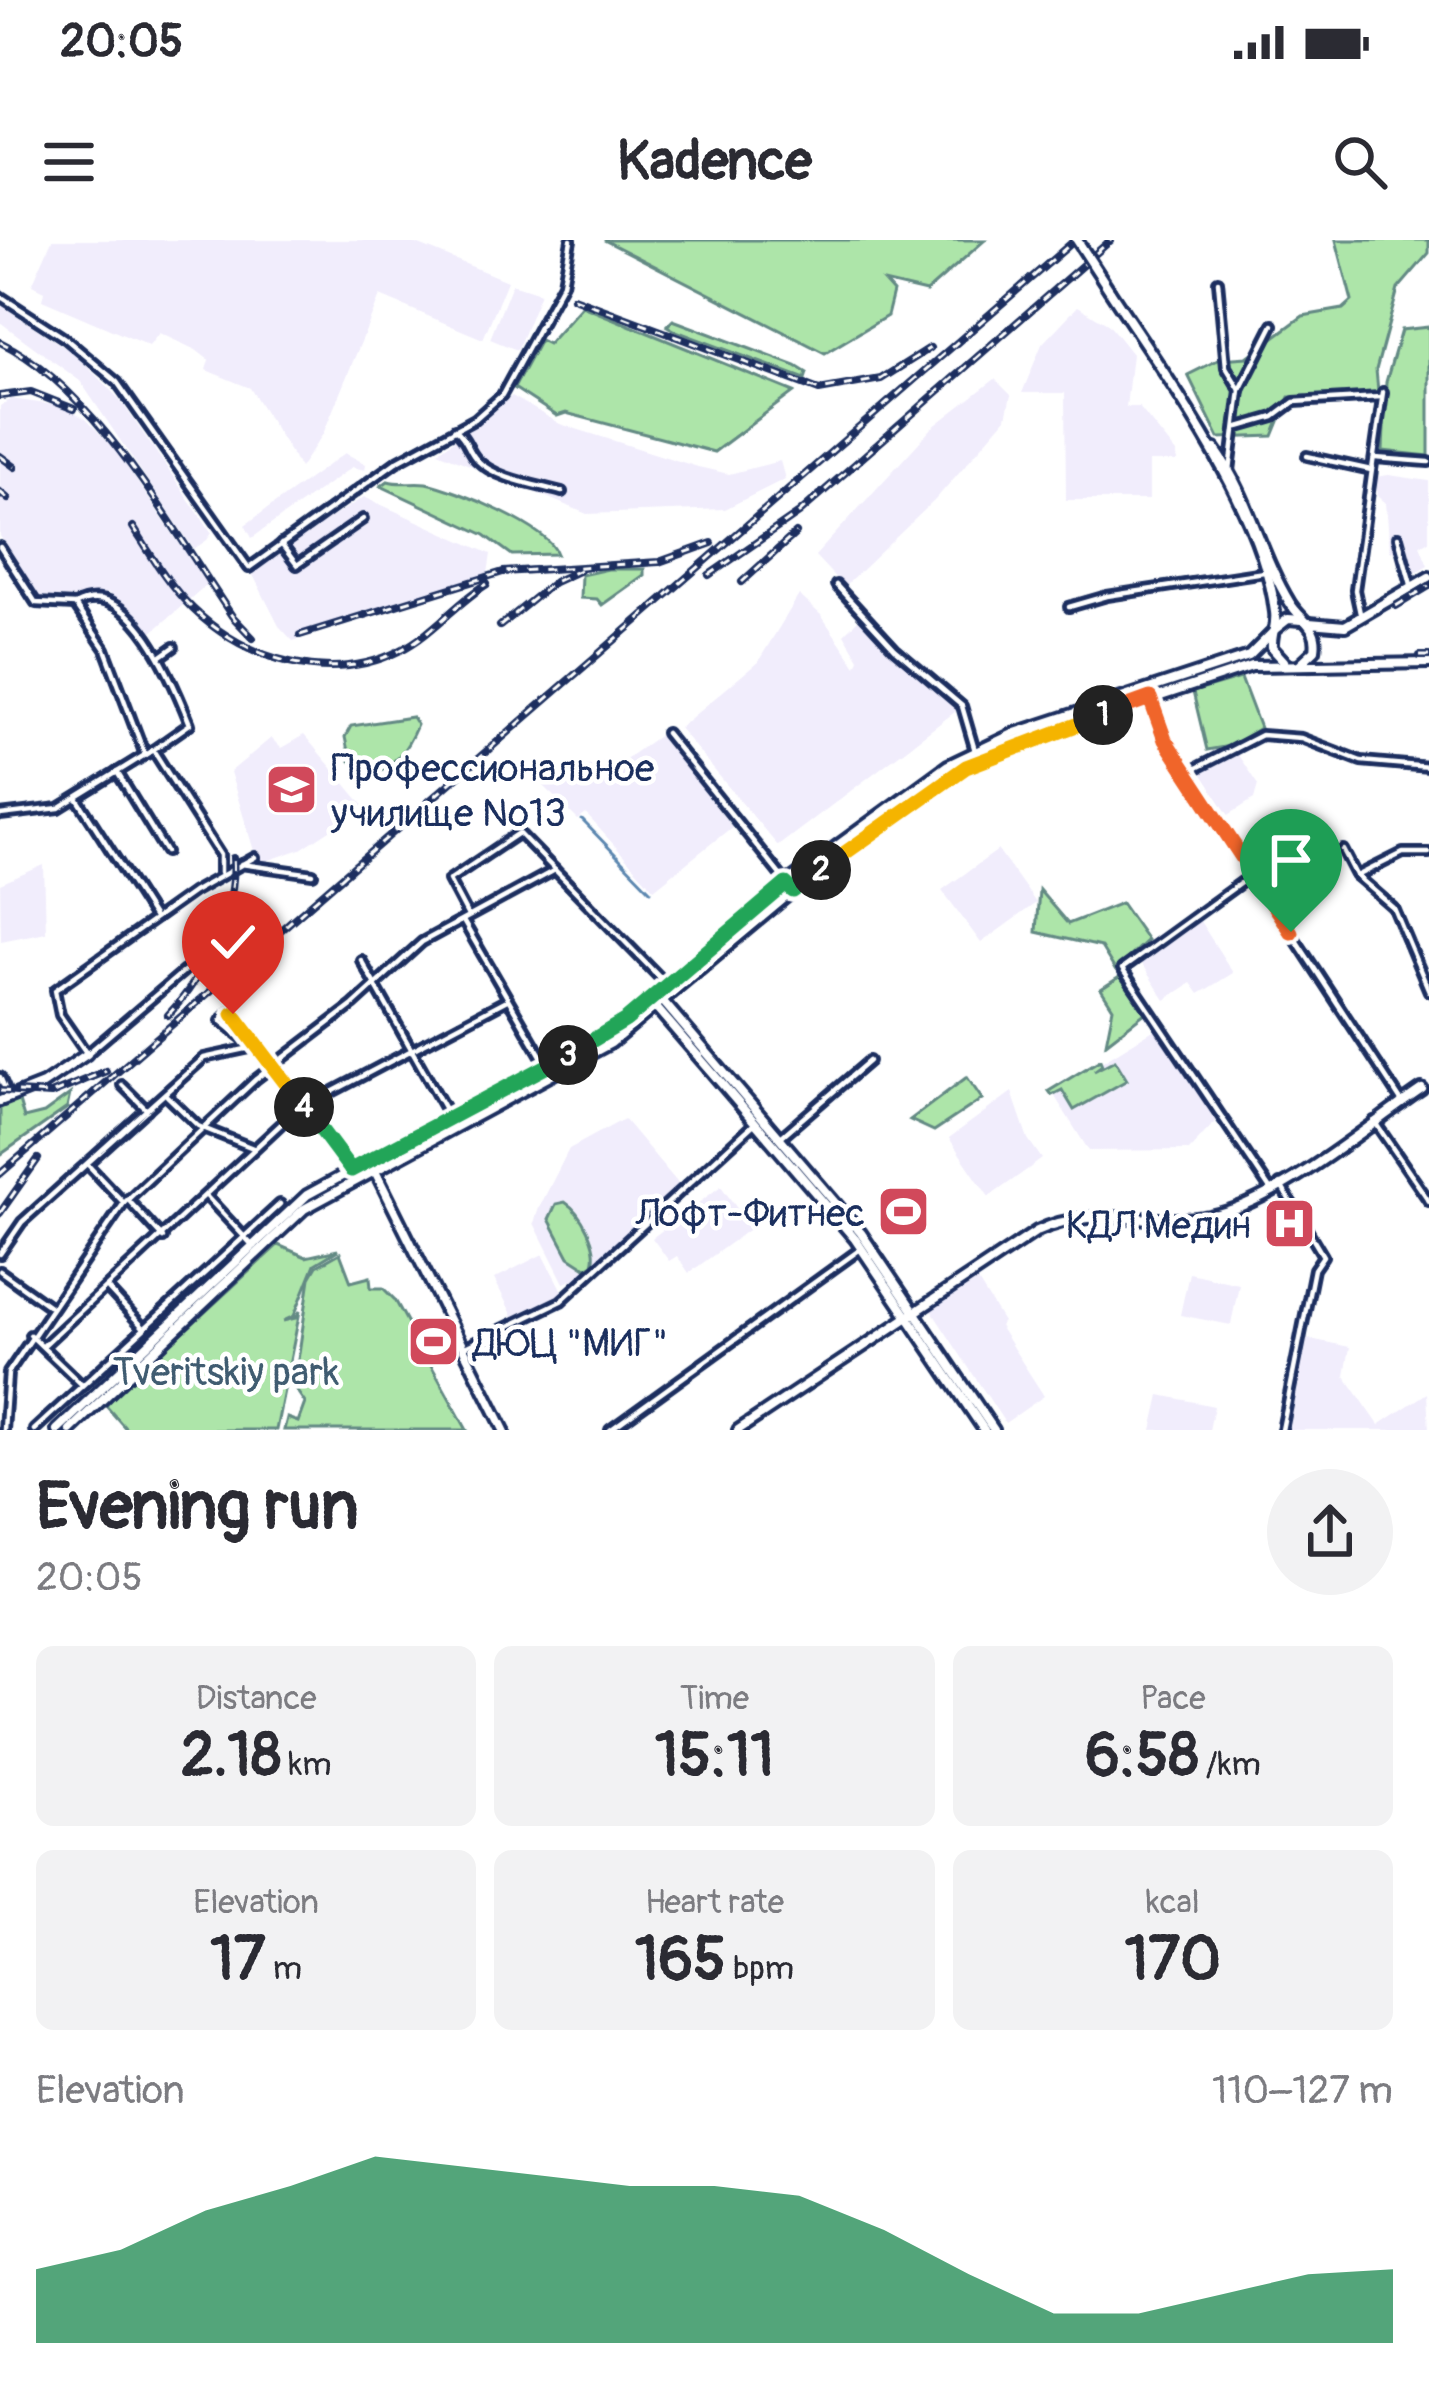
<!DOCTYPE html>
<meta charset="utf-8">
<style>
body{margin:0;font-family:Pangolin,sans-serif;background:#f2f2f3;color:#2b2b33;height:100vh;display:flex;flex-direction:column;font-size:45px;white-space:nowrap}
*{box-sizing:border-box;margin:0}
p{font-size:39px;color:#7c7c81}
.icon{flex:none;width:66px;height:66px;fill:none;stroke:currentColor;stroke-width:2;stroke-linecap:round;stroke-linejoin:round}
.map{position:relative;height:1190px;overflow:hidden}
.side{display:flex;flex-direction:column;background:#fff;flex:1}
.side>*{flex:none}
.pin{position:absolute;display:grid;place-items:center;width:102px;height:102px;color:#fff;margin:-123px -51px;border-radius:50% 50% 50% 0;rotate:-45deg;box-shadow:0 0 12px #0007}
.pin .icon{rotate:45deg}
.km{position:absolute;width:60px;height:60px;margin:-30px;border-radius:50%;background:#222;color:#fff;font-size:33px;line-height:60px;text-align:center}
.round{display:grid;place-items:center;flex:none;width:126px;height:126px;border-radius:63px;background:#f2f2f3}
.summary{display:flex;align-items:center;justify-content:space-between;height:204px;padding:0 36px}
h1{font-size:66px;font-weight:800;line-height:90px}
.stats{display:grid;grid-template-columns:repeat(3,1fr);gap:18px;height:204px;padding:12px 36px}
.stats div{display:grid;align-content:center;border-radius:18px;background:#f2f2f3;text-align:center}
.stats b{font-size:60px;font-weight:800}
.stats small{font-size:33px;font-weight:400}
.stats p{font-size:33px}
.chart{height:336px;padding:24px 36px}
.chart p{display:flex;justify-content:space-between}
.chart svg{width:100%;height:216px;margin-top:12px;fill:#0b8043;opacity:.7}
.status{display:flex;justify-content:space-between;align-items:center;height:84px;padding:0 60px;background:#fff;direction:ltr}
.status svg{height:33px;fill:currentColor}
header{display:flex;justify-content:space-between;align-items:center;height:156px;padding:0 36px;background:#fff;font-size:54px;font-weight:800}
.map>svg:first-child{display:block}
</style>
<div class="status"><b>20:05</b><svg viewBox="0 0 49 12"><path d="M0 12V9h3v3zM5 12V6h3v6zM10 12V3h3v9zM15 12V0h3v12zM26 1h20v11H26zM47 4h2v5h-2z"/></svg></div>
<header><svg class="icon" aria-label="menu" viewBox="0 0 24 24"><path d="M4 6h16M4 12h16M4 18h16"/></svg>Kadence<svg class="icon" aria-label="search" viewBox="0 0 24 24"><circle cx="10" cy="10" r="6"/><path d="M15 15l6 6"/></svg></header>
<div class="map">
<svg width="1429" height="1190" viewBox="0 0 1429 1190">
<rect width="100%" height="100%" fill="#fff"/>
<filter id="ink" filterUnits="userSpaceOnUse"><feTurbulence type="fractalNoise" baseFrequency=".00833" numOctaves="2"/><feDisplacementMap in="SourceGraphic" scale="24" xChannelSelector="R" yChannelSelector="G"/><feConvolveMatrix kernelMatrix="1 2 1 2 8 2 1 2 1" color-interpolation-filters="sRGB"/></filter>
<g filter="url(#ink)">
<g fill="#f1edfc">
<polygon points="52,0 407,0 507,41 483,99 380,56 323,194 300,228 250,148 206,130 209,120 196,110 159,93 149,106 42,60 44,51 32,45"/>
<polygon points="512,44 540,53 517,110 490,99"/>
<polygon points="0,64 76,115 120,160 212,293 207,300 194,309 80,141 0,82"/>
<polygon points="1078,66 1109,85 1132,114 1126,167 1139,167 1176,213 1177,222 1149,222 1149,260 1066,260 1065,153 1022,153 1042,104"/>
<polygon points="995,139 1011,155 1006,178 935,260 844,347 815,316 933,187"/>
<polygon points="512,156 560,184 698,227 729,234 780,221 785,239 725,269 587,274 438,212"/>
<polygon points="11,159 61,166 86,179 116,211 207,344 150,394 108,353 41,361 0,296 0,166"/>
<polygon points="345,213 366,224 365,230 352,227 252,298 245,285"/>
<polygon points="1389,235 1429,241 1429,301 1420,305 1428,325 1406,338 1397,313 1390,310 1386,263 1378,256 1375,237"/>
<polygon points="364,257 491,314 487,340 293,401 279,386 250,329"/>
<polygon points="799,355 821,375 856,426 859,419 844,394 861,377 895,418 960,468 778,606 679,488 758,422"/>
<polygon points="304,495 365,567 301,609 258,624 230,532 271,498 281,508"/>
<polygon points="660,495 732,587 654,649 586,574 578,580 544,546 553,536 609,520 614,527"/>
<polygon points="1236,512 1258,545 1254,559 1227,576 1199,531"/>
<polygon points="998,610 1036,663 981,703 942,650"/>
<polygon points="44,625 46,692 1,701 0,644"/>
<polygon points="1198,678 1233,733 1199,754 1191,743 1165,760 1137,717"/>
<polygon points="1155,789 1216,881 1189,910 1089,911 1052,852"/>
<polygon points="1012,852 1028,899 1042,919 989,957 949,898"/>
<polygon points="624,879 681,947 587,1034 564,1043 534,983 539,968 569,909"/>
<polygon points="721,946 751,988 689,1033 677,1016 669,1021 652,998"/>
<polygon points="543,1014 564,1055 515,1080 494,1039"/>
<polygon points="1189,1033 1239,1044 1231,1085 1180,1075"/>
<polygon points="977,1040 1003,1082 999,1086 1044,1156 1005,1183 931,1070"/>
<polygon points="1305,1098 1350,1107 1345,1136 1379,1185 1427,1153 1429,1190 1287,1190"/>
<polygon points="1160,1155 1214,1166 1209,1190 1152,1190"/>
</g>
<g fill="#ade5a9" stroke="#648a84" stroke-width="3">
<polygon points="604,0 985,0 926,52 884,42 893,52 887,76 825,113"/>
<polygon points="1336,0 1429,0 1429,13 1398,49 1376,130 1378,151 1371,157 1289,157 1273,196 1219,198 1188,135 1220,119 1247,117 1303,76 1343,69 1352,61"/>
<polygon points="582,66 794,152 714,212 566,173 557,176 514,148 540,100 548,104"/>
<polygon points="673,80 796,126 807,133 805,139 676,91 667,86"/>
<polygon points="1429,87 1429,216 1383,211 1386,142 1401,90"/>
<path d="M388,241c13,4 25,0 38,2 29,6 124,45 131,71l-45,1 -27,-20 -104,-49z"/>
<polygon points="608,329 644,329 644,335 602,365 597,359 580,358 581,335"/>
<polygon points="1241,438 1260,488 1230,506 1207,510 1193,452"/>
<path d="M412,477l5,8c-11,26 -22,41 -49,51l-18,-15 -5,-24 6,-11z"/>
<polygon points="1039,650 1068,684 1121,663 1147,700 1115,730 1101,707 1036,692"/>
<polygon points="1121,736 1145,773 1106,803 1113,768 1101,749"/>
<polygon points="1100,820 1102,825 1094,831 1115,820 1127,840 1074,870 1062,850 1052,855 1049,851"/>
<polygon points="967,837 982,859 934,891 910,880"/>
<polygon points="70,854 67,868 0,915 0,867 18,858 24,878 44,873"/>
<path d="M565,962c16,10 34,44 28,62l-7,4 -17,-11 -20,-38 7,-15z"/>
<polygon points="278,1005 306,1017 338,1010 315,1024 294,1076 283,1081 296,1078 300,1071 276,1190 127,1190 106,1166 116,1154"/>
<polygon points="340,1013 351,1042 370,1037 371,1048 383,1048 395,1060 467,1190 284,1190 287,1178 298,1182 305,1163 294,1147 310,1038 317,1026"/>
</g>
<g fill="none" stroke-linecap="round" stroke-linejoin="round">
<polyline stroke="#5c87b0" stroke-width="3" points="582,580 651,651"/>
<defs>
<g id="street">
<polyline points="1218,41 1226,127 1240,150 1230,231"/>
<polyline points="0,56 66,99 117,142 249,328 396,222 475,179 502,155 563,43 571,0"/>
<polyline points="1240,150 1273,85"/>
<polyline points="1239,187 1274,177 1294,162 1381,157"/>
<path d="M455,189c13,10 12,21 22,31 18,19 60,25 85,32"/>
<polyline points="1307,216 1371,230"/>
<polyline points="1375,218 1429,222"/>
<polyline points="1398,297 1412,348"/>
<polyline points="281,304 297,325 363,279"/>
<polyline points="0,307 36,363 75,365"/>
<polyline points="836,345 895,409 962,466 978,521"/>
<polyline points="1069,367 1107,356 1264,332"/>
<polyline points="1361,378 1355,350 1383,152"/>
<polyline points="160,417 174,407"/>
<polyline points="1150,458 1165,500 1402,862"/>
<polyline points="666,493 793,651"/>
<path d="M145,515l-40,-106 -30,-44c56,-31 100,81 115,119l-37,26"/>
<polyline points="117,532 166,612"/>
<polyline points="1187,533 1261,495 1301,498 1361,521 1429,527"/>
<polyline points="77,558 154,678"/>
<polyline points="0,575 59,568 153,510 220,615 220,633"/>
<polyline points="1343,610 1356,635 1394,668 1429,751"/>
<polyline points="241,624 313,634"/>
<polyline points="1253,634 1122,729 1270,949"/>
<polyline points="1357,636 1403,613 1429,613"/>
<polyline points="468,676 449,640 519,593 666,744"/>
<polyline points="463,681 547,826"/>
<polyline points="361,720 450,878"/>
<polyline points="184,731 87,814 60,775 55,750 193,652 255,617"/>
<polyline points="251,805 221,781 231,771 351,930"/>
<polyline points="0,837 9,858"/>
<polyline points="122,845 147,870"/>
<polyline points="167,856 198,886 253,908"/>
<polyline points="1374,881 1429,961"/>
<polyline points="782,896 869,821"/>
<polyline points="88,925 124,963"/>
<polyline points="1280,944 1323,1016 1314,1029 1282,1190"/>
<polyline points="207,957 252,1005"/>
<polyline points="130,962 163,998"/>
<polyline points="0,1014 22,982 204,818 255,807"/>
<polyline points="0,1031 49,1066"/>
<polyline points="108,1049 143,1087"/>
<polyline points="30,1095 81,1144"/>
<polyline points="44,1105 294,872 507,760"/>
<polyline points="463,1108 561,1061 755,883"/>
<polyline points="4,1190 8,1133 124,963 256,839 353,765 422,702 555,630"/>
<polyline points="34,1190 280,964"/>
<polyline points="610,1190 862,1008"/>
</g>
<g id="secondary">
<path d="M1110,51c56,86 153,217 165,321 2,13 -4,23 -3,36l12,13"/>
<path d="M1215,209c34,47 45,105 75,154 11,18 29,23 25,47l-14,13"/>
<polyline points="1309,383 1345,386 1429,337"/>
<polyline points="1274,390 1288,379 1302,380"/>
<polyline points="661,759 861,993 994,1190"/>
<polyline points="654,765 855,999 984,1190"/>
<polyline points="0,861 43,844 87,814"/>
<polyline points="373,927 504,1190"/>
<polyline points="57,1190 307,955 616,787 786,643 948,525 1015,493 1249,416 1272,393"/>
<polyline points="70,1190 304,969 611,803 793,651 966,527 1024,501 1252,426 1429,423"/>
<path d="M738,1190l299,-199c57,-27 113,-4 172,-15 68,-13 155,-88 213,-127"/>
</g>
</defs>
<use href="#street" stroke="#1b2f5e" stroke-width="14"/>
<use href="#secondary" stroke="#1b2f5e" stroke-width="16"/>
<use href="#street" stroke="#fff" stroke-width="4.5"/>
<use href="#secondary" stroke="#fff" stroke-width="8"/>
<defs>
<g id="rail">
<polyline points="573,58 819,150 881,139 930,108"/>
<path d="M0,102c96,46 173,188 232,274l21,22"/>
<polyline points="0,156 31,152 74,169"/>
<polyline points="0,216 15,227"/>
<polyline points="0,252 8,259"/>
<path d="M133,287c18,28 36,59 60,82 54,52 138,76 206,42 34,-17 56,-47 88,-67"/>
<polyline points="709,335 799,273 1111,0"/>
<polyline points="742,342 796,293"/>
<polyline points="1396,366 1429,346"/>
<polyline points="500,386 554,342 580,330"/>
<polyline points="300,395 503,332 659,322 712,303"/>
<polyline points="1420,416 1429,416"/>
<path d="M168,775c35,-37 70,-105 65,-157"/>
<polyline points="0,851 51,854 106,831"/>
<polyline points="0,934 1075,0"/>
<polyline points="0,973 38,919"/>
</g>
</defs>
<use href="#rail" stroke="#1b2f5e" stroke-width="8"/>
<use href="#rail" stroke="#fff" stroke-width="3" stroke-dasharray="9" stroke-linecap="butt"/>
<defs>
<polyline id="secondary-bridge" points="1077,0 1110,51"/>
</defs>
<use href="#secondary-bridge" stroke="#1b2f5e" stroke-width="16" stroke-linecap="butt"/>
<use href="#secondary-bridge" stroke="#fff" stroke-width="8"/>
</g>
</g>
<g fill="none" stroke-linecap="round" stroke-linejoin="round" filter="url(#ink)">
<defs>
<polyline id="split-1" points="1103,475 1150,458 1165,500 1291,692"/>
<polyline id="split-2" points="821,630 966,527 1103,475"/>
<polyline id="split-3" points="568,815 626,780 786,644 793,651 821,630"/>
<polyline id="split-4" points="304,867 351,930 568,815"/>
<polyline id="split-5" points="233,774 304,867"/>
</defs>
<use href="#split-1" stroke="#fff" stroke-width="24"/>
<use href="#split-2" stroke="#fff" stroke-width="24"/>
<use href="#split-3" stroke="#fff" stroke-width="24"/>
<use href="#split-4" stroke="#fff" stroke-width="24"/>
<use href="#split-5" stroke="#fff" stroke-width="24"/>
<use href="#split-1" stroke="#f0652b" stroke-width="15"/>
<use href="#split-2" stroke="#f5b400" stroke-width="15"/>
<use href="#split-3" stroke="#22a559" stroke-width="15"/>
<use href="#split-4" stroke="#22a559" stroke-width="15"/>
<use href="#split-5" stroke="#f5b400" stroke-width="15"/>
</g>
<defs>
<symbol id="university-square" viewBox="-11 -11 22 22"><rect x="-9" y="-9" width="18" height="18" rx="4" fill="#d1495b" stroke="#fff"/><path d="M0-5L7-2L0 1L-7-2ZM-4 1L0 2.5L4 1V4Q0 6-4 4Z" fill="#fff"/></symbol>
<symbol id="stadium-square" viewBox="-11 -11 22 22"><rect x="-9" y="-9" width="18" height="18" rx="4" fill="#d1495b" stroke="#fff"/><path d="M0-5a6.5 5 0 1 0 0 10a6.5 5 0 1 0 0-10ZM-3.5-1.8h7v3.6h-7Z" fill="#fff"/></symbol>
<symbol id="hospital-square" viewBox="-11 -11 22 22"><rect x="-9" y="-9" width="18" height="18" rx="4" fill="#d1495b" stroke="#fff"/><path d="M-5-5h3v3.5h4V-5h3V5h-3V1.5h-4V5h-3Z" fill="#fff"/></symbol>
</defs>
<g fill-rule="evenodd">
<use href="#university-square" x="262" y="520" width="59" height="59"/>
<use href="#stadium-square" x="874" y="942" width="59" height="59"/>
<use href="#hospital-square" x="1260" y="954" width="59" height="59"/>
<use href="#stadium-square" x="404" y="1072" width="59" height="59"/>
</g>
<g text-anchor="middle" stroke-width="9" stroke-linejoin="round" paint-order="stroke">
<g font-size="39" fill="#1b2f5e" stroke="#fff" text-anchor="start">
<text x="331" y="541">Профессиональное<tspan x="331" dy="45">училище №13</tspan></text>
<text x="865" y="986" text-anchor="end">Лофт-Фитнес</text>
<text x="1251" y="998" text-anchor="end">КДЛ Медин</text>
<text x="473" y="1116">ДЮЦ "МИГ"</text>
</g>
<g font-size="39" fill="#405c71" stroke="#fff">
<text x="226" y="1145">Tveritskiy park</text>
</g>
</g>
</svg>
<div class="pin" style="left:1291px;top:692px;background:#1e9e55"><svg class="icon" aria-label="arrive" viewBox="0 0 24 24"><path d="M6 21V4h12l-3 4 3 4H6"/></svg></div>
<div class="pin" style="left:233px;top:774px;background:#d93025"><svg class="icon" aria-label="check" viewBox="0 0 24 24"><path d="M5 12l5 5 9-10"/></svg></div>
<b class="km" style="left:1103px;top:475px">1</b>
<b class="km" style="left:821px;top:630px">2</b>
<b class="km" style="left:568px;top:815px">3</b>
<b class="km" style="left:304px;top:867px">4</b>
</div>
<section class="side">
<div class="summary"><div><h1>Evening run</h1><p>20:05</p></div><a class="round"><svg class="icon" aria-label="share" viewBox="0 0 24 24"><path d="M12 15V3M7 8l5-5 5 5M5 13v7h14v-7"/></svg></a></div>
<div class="stats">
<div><p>Distance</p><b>2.18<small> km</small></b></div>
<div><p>Time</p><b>15:11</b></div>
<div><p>Pace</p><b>6:58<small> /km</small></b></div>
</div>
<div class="stats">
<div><p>Elevation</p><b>17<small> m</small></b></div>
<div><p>Heart rate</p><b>165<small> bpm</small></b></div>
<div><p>kcal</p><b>170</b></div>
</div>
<div class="chart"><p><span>Elevation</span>110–127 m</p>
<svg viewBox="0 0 160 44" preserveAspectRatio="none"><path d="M0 44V29L10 25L20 17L30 12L40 6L50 8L60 10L70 12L80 12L90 14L100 21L110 30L120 38L130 38L140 34L150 30L160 29V44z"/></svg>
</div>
</section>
